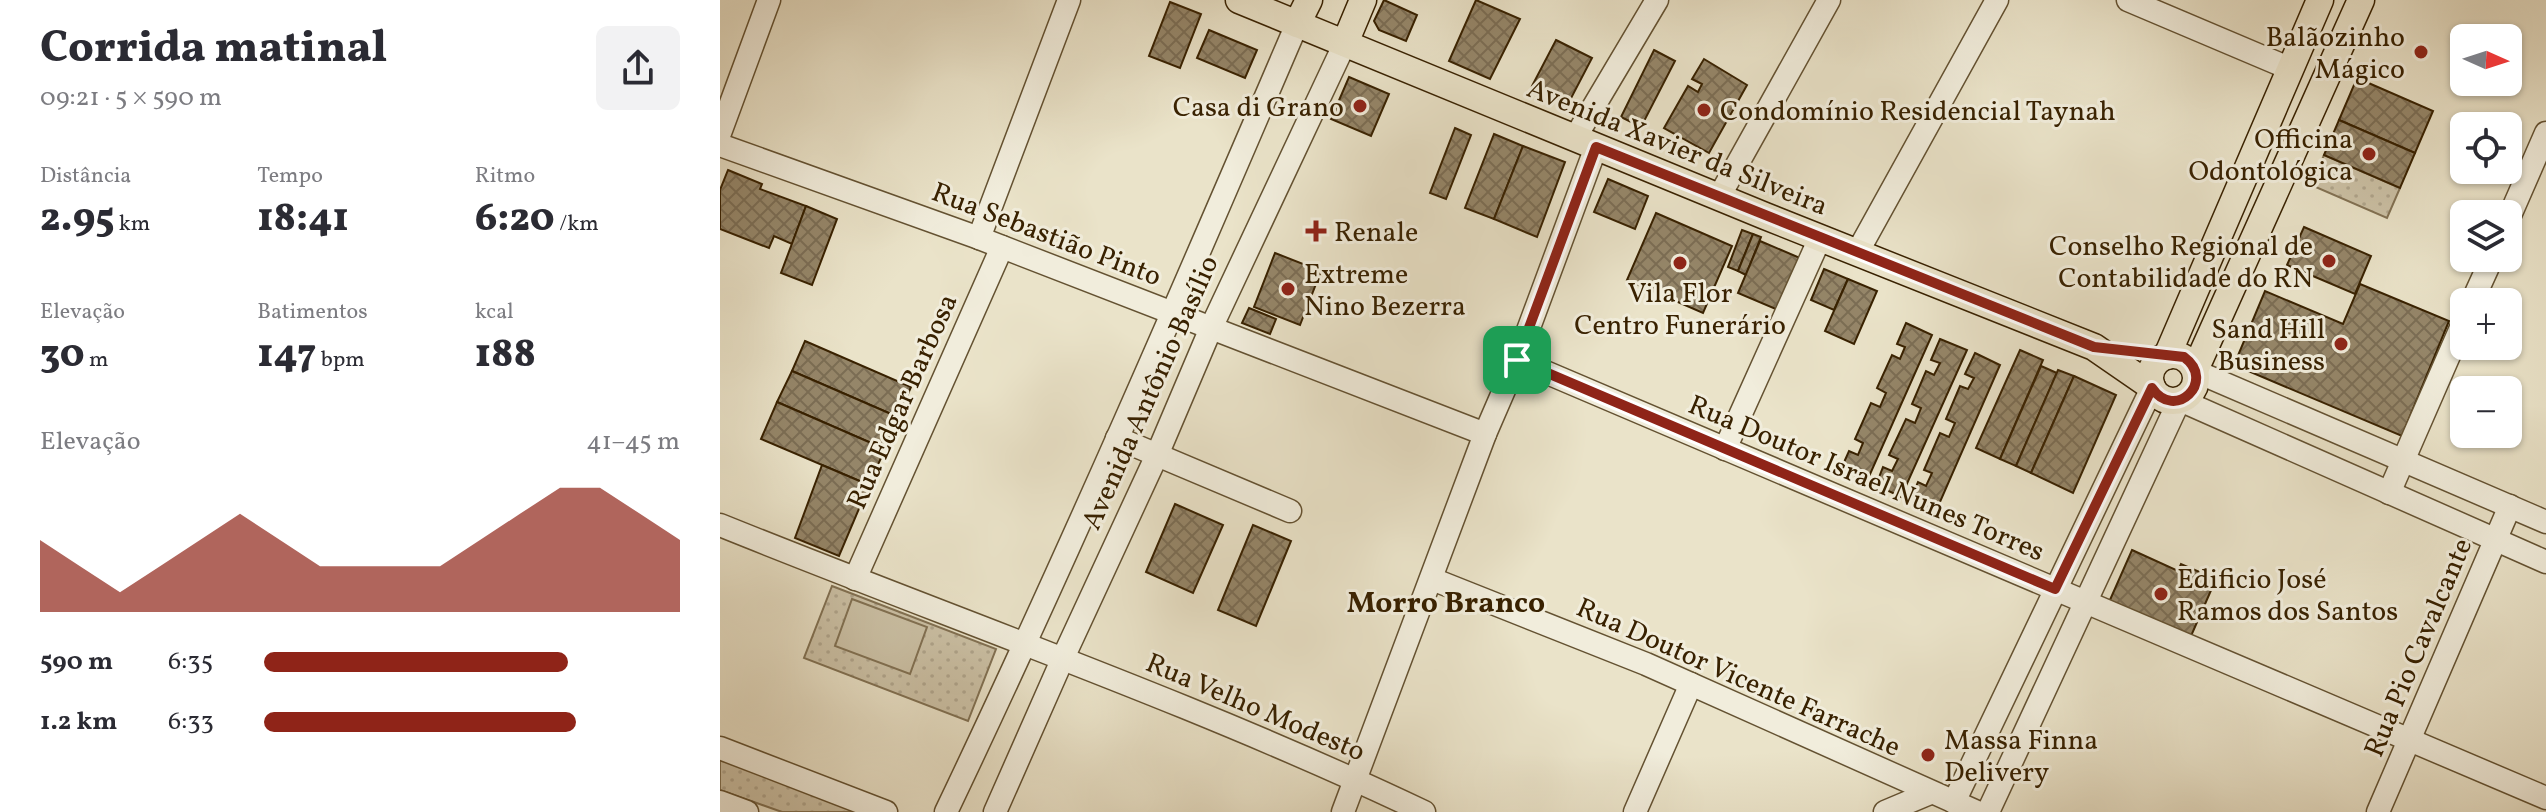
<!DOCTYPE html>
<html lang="pt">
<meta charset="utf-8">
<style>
body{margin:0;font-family:Vollkorn,serif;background:#f2f2f3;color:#2b2b33;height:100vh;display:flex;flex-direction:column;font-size:30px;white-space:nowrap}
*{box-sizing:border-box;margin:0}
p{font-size:26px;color:#7c7c81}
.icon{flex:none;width:44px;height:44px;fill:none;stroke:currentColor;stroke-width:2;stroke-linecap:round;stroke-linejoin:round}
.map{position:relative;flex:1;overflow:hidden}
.panel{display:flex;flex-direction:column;background:#fff;width:720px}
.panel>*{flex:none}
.needle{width:52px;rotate:93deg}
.tools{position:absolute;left:1730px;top:24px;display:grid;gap:16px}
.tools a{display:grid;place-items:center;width:72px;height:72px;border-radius:12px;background:#fff;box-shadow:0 2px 6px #0004;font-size:40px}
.pin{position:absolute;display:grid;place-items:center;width:68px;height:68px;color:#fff;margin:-34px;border-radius:16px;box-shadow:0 4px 12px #0006}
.round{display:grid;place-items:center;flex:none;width:84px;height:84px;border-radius:12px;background:#f2f2f3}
.headline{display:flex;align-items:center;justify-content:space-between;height:136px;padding:0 40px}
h1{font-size:44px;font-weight:800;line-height:60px}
.stats{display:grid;grid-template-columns:repeat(3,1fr);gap:12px;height:136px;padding:8px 40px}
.stats div{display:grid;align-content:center}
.stats b{font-size:40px;font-weight:800}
.stats small{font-size:22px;font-weight:400}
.stats p{font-size:22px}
.chart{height:224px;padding:16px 40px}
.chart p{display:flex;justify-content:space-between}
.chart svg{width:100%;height:144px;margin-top:8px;fill:#8f2418;opacity:.7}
ul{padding:0 40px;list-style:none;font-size:26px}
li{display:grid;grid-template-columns:128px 96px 1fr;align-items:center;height:60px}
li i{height:20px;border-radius:10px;background:#8f2418}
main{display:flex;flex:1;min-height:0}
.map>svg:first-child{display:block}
</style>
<main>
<section class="panel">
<div class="headline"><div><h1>Corrida matinal</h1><p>09:21 · 5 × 590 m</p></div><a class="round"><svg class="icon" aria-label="share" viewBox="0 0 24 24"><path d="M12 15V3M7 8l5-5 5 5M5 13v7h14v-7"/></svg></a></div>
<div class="stats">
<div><p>Distância</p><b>2.95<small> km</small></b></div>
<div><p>Tempo</p><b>18:41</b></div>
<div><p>Ritmo</p><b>6:20<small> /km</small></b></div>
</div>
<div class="stats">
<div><p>Elevação</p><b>30<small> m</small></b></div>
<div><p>Batimentos</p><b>147<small> bpm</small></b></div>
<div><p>kcal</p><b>188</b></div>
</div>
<div class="chart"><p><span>Elevação</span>41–45 m</p>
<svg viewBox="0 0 160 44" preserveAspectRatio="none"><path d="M0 44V22L10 30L20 38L30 30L40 22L50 14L60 22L70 30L80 30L90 30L100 30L110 22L120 14L130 6L140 6L150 14L160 22V44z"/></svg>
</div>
<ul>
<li><b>590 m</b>6:35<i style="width:73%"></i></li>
<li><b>1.2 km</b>6:33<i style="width:75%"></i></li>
</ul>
</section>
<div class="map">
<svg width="1826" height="812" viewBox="0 0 1826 812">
<defs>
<pattern id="grass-dots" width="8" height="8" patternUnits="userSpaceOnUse" patternTransform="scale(2)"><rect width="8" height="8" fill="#ccc2a7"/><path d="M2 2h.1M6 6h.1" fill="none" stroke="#b0a68e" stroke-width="1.8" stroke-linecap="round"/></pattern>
<pattern id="building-cross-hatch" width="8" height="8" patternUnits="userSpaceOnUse" patternTransform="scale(2)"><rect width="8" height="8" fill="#958669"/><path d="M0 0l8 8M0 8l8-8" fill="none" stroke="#7b6d54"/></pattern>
</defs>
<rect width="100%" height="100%" fill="#eae3c9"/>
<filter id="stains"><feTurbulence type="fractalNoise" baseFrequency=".0025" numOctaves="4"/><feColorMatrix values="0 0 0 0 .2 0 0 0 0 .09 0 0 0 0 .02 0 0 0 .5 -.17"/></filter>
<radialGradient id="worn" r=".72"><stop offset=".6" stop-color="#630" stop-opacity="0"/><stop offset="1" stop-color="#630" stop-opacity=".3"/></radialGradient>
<g fill="url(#grass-dots)" stroke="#827254" stroke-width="2">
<polygon points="1604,155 1680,188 1667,218 1591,185"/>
<polygon points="112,586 276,649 248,721 84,658"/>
<polygon points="0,757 142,812 62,812 0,790"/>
</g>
<polygon fill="#ccc2a7" stroke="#827254" stroke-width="2" points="132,599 207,627 190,674 115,646"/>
<g fill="url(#building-cross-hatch)" stroke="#382100" stroke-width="2">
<polygon points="664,0 697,15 686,41 659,30 654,21"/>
<polygon points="756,0 800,19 770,79 729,61"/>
<polygon points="450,2 481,14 460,68 429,56"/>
<polygon points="489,30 537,50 525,78 477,58"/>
<polygon points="836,40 872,58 848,104 812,86"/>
<polygon points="934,50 955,61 921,127 901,117"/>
<polygon points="984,59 1027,85 989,153 944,128 968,86 978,92 982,84 972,79"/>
<polygon points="629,77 669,94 651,136 611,119"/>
<polygon points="1637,78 1713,111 1695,153 1619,120"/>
<polygon points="1619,120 1695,153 1680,188 1604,155"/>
<polygon points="735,128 751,135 726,199 710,193"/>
<polygon points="774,134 803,146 774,219 745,208"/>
<polygon points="803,146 845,162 817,237 774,219"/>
<polygon points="8,170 42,184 40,189 86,206 72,244 54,236 49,248 0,229 0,190"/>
<polygon points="888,179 928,196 915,229 874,212"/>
<polygon points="86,206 117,219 92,285 61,273"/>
<polygon points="936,213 1012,246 983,313 907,280"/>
<polygon points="1584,227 1651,256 1635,294 1567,265"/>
<polygon points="1022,230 1033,234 1018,271 1008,267"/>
<polygon points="1033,234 1041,237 1026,275 1018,271"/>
<polygon points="1040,241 1080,258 1058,310 1018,293"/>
<polygon points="555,253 601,271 580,325 534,307"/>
<polygon points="1104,269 1128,279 1114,310 1091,300"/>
<polygon points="1128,279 1157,291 1134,344 1105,331"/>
<polygon points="1640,284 1729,321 1682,436 1514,365 1545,291 1623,324"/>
<polygon points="529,308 556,319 550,334 522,323"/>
<polygon points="1186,323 1212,335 1147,481 1121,469 1129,451 1138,455 1143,443 1135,439 1151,403 1160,407 1166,393 1157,388 1172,355 1180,359 1185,347 1177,344"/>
<polygon points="1220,339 1247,350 1181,497 1156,485 1163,467 1172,471 1178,459 1169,455 1186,419 1195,423 1201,408 1192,404 1206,371 1214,375 1220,363 1211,360"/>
<polygon points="85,341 191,387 178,417 72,371"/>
<polygon points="1300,350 1323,360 1280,459 1256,448"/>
<polygon points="1255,353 1280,365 1216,511 1190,500 1198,482 1206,486 1212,473 1204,470 1220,433 1229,437 1235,423 1226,419 1240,386 1248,389 1254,378 1245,374"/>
<polygon points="1321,366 1337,373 1296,466 1280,459"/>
<polygon points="1338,370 1354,376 1311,473 1296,466"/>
<polygon points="72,371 178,417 165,449 57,402"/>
<polygon points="1354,376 1396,395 1353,493 1311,473"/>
<polygon points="57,402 165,449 149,485 41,439"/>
<polygon points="102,465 149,485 119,556 75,538"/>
<polygon points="455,504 503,525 473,593 426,572"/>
<polygon points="533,525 571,541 536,626 498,610"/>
<polygon points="1412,550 1458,571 1461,564 1496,579 1471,636 1386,609"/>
</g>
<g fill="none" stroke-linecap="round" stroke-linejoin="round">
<defs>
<g id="minor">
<polyline points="1408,0 1571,69"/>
<polyline points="0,133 49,0"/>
<polyline points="855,138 937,0"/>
<polyline points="0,145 259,238 765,434"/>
<polyline points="999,197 1109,0"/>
<polyline points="1788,220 1826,133"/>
<polyline points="259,238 349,0"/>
<polyline points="1137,253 1277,0"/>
<polyline points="1752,302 1772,258"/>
<polyline points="797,360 1826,798"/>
<polyline points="1475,371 1826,522"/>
<polyline points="1460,400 1826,562"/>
<polyline points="397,438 570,511"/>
<polyline points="1005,449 1100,238"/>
<polyline points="1669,493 1744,321"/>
<path d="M0,525c235,95 475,178 704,287"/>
<polyline points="135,579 282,247"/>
<polyline points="712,579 926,664 1257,812"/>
<polyline points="0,748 166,812"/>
<polyline points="0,802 27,812"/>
<polyline points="1234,802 1432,388"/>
<path d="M226,812c124,-260 238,-524 351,-788"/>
<polyline points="275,812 343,658 437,455 491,328 625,43"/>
<polyline points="623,812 765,434 797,360 876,147"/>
<polyline points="915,812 971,684"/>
<polyline points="1165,812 1210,793"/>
<polyline points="1268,812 1459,401"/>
<polyline points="1658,812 1790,506"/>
</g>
<g id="major">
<polyline points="519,0 1045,216 1374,347 1432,387"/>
<polyline points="577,24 589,0"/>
<polyline points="625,43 643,0"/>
<circle cx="1453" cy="378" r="23"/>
<polyline points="1447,356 1600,0"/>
<polyline points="1475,370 1641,0"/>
</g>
</defs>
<use href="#minor" stroke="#645232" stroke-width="25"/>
<use href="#major" stroke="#382100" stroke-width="29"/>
<use href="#minor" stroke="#f1eddc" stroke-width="22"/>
<use href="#major" stroke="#eae3c9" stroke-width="26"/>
</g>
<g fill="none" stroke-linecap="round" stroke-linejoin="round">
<defs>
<path id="route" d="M876,147l498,200 90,10c33,24 -9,65 -32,31l-97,201 -538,-229z"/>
</defs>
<use href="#route" stroke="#fff" stroke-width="16"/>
<use href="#route" stroke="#8f2418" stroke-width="10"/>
</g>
<g fill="#8f2418" stroke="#f1eddc" stroke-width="3">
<circle cx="1701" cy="52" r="8"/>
<circle cx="640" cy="106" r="8"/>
<circle cx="984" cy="110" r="8"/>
<circle cx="1649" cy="154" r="8"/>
<path d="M592 219h8v8h8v8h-8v8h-8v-8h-8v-8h8z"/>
<circle cx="1609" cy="261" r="8"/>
<circle cx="960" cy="263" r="8"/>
<circle cx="568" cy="289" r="8"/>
<circle cx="1621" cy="344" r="8"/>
<circle cx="1441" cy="594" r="8"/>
<circle cx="1208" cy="755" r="8"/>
</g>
<g text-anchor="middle" stroke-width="6" stroke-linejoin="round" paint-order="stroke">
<g font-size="28" fill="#382100" stroke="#f1eddc" text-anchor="end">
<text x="1685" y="46">Balãozinho<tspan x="1685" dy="32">Mágico</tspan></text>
<text x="624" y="116">Casa di Grano</text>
<text x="1000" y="120" text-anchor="start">Condomínio Residencial Taynah</text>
<text x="1633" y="148">Officina<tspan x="1633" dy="32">Odontológica</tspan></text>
<text x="614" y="241" text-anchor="start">Renale</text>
<text x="1593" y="255">Conselho Regional de<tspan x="1593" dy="32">Contabilidade do RN</tspan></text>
<text x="584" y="283" text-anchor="start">Extreme<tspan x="584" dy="32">Nino Bezerra</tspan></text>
<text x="960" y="302" text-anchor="middle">Vila Flor<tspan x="960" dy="32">Centro Funerário</tspan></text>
<text x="1605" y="338">Sand Hill<tspan x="1605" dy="32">Business</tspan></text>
<text x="1457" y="588" text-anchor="start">Edificio José<tspan x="1457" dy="32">Ramos dos Santos</tspan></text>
<text x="1224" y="749" text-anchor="start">Massa Finna<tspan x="1224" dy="32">Delivery</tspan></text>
</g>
<g font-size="28" fill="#382100" stroke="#f1eddc">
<text transform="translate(958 146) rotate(22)" y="10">Avenida Xavier da Silveira</text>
<text transform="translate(327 233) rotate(21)" y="10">Rua Sebastião Pinto</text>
<text transform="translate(429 392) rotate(-66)" y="10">Avenida Antônio Basílio</text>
<text transform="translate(181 401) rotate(-66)" y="10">Rua Edgar Barbosa</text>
<text transform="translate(1147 477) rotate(23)" y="10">Rua Doutor Israel Nunes Torres</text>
<text transform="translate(1697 647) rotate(-67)" y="10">Rua Pio Cavalcante</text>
<text transform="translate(1019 676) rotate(24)" y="10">Rua Doutor Vicente Farrache</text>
<text transform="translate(536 706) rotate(23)" y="10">Rua Velho Modesto</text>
</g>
<g font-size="30" font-weight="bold" fill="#382100" stroke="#f1eddc">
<text x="726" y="612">Morro Branco</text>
</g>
</g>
<rect width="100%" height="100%" filter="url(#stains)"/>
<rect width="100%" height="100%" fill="url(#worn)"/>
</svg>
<div class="tools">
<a><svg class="needle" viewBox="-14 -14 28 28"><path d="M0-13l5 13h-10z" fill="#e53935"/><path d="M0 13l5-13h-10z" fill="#7c7c81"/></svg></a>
<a><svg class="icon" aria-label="locate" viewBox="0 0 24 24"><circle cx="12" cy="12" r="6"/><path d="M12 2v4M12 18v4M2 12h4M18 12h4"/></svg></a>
<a><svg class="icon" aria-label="layers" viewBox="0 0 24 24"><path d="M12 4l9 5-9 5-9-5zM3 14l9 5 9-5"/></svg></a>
<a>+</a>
<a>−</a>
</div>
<div class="pin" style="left:797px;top:360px;background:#1e9e55"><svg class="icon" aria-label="arrive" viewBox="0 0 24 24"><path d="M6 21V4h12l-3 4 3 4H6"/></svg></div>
</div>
</main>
